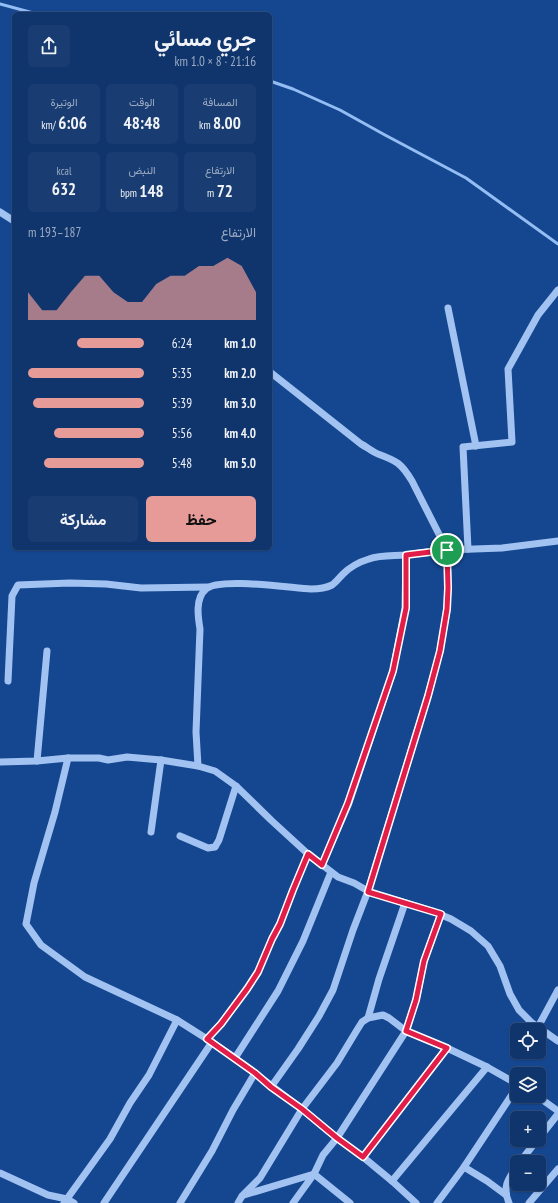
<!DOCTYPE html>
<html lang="ar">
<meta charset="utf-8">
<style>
body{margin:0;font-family:"PT Sans Narrow",Vazirmatn,sans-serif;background:#193d72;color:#f1f3f6;direction:rtl;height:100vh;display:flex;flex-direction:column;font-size:15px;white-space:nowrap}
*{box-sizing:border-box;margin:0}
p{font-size:13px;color:#9cabc2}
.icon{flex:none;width:22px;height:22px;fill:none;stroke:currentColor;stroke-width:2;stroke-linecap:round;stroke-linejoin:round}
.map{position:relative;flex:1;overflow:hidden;direction:ltr}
.drawer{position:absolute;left:12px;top:12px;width:260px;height:538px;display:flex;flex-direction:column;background:#10356d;border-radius:6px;box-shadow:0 1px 3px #0004,0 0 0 1px #305080;direction:rtl}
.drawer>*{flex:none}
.controls{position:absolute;left:510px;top:1023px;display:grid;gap:8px}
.controls a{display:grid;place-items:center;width:36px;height:36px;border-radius:6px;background:#10356d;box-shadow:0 1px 3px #0004,0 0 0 1px #305080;font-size:20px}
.pin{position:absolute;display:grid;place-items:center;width:34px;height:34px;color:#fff;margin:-17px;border:2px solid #fff;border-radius:50%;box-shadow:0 1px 4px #0007}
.round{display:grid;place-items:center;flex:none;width:42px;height:42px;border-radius:6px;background:#193d72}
.summary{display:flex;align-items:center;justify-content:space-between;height:68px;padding:0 16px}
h1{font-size:22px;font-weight:700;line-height:30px}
.stats{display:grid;grid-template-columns:repeat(3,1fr);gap:6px;height:68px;padding:4px 16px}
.stats div{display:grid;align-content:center;border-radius:6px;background:#193d72;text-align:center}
.stats b{font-size:17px;font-weight:700}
.stats small{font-size:11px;font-weight:400}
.stats p{font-size:11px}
.chart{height:112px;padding:8px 16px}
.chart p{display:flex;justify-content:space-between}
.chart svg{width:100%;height:72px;margin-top:4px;fill:#e69b98;opacity:.7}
.button{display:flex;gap:8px;margin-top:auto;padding:8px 16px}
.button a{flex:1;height:46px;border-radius:6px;background:#e69b98;color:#111;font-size:16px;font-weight:700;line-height:46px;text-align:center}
.button a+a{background:#193d72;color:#f1f3f6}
ul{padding:0 16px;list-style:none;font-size:13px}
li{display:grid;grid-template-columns:64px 48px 1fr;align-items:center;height:30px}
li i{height:10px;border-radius:5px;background:#e69b98}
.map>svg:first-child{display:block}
</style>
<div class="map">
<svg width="558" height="1203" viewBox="0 0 558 1203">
<rect width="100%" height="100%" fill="#154791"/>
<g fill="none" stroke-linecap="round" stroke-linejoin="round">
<g stroke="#94bdf4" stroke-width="3">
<polyline points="0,4 37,14"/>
<polyline points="270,81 293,89 340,110 385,135 466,178 558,244"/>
</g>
<g stroke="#a2c3f1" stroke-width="7">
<polyline points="0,212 14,221"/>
<polyline points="448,308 476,446"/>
<path d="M270,372l91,72c6,3 11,8 17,10 19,7 23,9 34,27l35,69 55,-2 56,-7"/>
<polyline points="468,549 463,447 512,442 508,369 538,315 558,290"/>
<polyline points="8,681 12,596 18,585 70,583 106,584 141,588 209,587"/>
<polyline points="68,758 55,812 34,883 26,924 41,945 85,977 177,1020 207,1039 235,1058 302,1109 337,1138 363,1157 392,1181 416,1203"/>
<polyline points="37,761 47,651"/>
<polyline points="0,762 37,761 68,758 99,758 108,760 127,757 161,760 198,766"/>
<polyline points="151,832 161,760"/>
<polyline points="180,836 208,848 215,847 219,840 236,786"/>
<polyline points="322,865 349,803 393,671 405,608 406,555"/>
<polyline points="368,1018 379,979 405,903"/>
<polyline points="538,1027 558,990"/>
<polyline points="207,1039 221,1024 247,989 258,972 272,939 280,924 293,890 308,854"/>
<polyline points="235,1058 278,991 303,941 331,872"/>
<path d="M271,1087l27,-38 21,-33 14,-26 20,-60 15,-39 60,-195 12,-45 7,-42 1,-21 -1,-38c-14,1 -28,3 -42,5 -12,1 -25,0 -36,4 -10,3 -19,8 -26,15 -4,4 -7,8 -11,11 -6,3 -14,4 -21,4 -20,-1 -92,-12 -105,0 -11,9 -8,28 -6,40l-4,103 2,34 17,5 21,15 36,35 36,33 30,23 16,6 14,8 64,20 19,8 20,12 17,15 12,20 10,28 9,16 13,13 26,18"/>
<polyline points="537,1096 558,1111"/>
<polyline points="539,1138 558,1114"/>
<polyline points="363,1157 447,1048"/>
<polyline points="520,1162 537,1140"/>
<polyline points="464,1167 487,1181 506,1195"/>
<polyline points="0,1173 48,1195 67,1199 74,1203"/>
<polyline points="392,1181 487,1067"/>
<polyline points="244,1195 314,1174 350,1203"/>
<polyline points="64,1203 110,1139 130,1103 149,1075 177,1020"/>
<polyline points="104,1203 212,1042"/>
<polyline points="180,1203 212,1151 233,1110 255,1073"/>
<polyline points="238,1203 242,1196 260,1178 302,1109 337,1063 357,1030 362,1022 368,1018 383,1015 389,1018 406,1031 447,1048 487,1067 517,1084"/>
<polyline points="293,1203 314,1174 323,1155 337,1138 406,1031 416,1000 424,961 441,914"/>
<polyline points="437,1203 464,1167 517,1087"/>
<path d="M509,1203c-7,-16 -1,-24 8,-37"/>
<polyline points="529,1203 558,1169"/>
</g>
</g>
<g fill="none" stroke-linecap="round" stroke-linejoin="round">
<defs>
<polygon id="route" points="447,550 448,588 447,609 440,651 428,696 368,892 441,914 424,961 416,1000 406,1031 447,1048 363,1157 337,1138 302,1109 271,1087 255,1073 207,1039 221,1024 247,989 258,972 272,939 280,924 293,890 308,854 322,865 348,803 393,671 406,608 406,555"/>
</defs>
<use href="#route" stroke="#fff" stroke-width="8"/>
<use href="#route" stroke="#e11d48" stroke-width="5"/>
</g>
</svg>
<div class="controls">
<a><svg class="icon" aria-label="locate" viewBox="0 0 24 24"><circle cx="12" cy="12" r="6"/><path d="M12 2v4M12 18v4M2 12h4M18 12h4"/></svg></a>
<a><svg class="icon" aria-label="layers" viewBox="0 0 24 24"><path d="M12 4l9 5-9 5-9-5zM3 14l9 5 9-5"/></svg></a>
<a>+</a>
<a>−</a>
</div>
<div class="pin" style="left:447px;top:550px;background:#1e9e55"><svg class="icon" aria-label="arrive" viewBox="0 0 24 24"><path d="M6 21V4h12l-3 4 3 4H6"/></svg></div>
<section class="drawer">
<div class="summary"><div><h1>جري مسائي</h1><p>21:16 · 8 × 1.0 km</p></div><a class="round"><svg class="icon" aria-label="share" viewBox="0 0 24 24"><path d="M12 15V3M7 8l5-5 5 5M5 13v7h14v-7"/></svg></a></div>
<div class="stats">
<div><p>المسافة</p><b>8.00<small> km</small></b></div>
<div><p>الوقت</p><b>48:48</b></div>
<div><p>الوتيرة</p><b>6:06<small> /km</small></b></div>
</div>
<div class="stats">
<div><p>الارتفاع</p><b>72<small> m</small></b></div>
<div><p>النبض</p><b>148<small> bpm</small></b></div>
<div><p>kcal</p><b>632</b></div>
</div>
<div class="chart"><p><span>الارتفاع</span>187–193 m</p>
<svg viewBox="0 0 160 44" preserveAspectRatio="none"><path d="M0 44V27L10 38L20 38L30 27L40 17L50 17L60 27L70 33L80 33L90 22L100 17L110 17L120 11L130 11L140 6L150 11L160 27V44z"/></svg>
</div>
<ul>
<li><b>1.0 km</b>6:24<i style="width:58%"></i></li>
<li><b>2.0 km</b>5:35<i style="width:100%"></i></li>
<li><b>3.0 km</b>5:39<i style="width:96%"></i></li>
<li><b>4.0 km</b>5:56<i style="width:78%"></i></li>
<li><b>5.0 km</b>5:48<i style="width:86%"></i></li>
</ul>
<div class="button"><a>حفظ</a><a>مشاركة</a></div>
</section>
</div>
